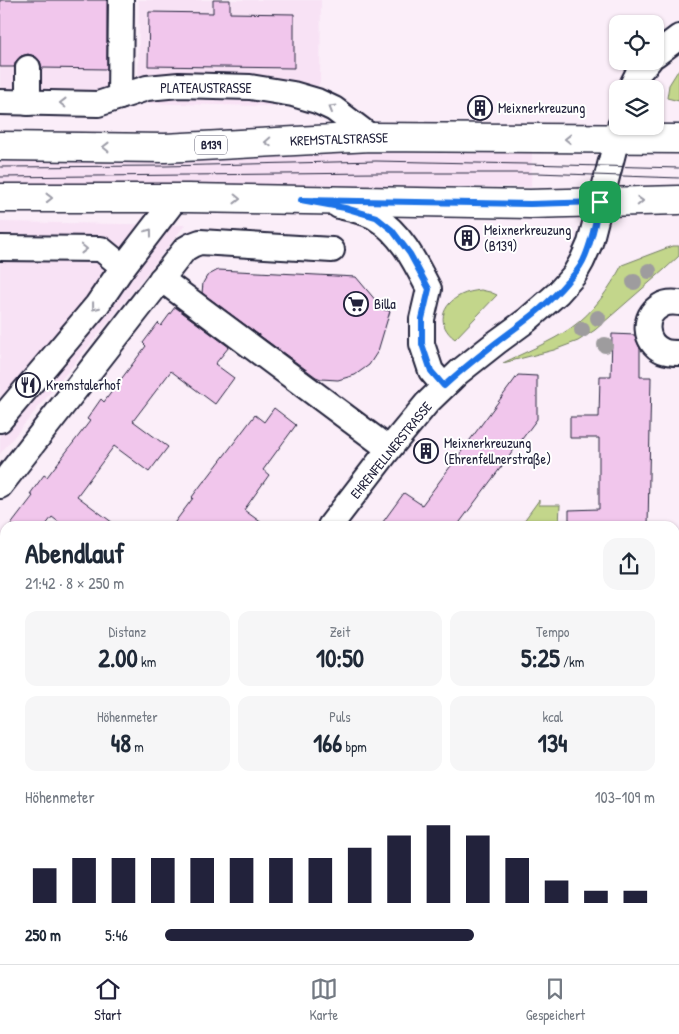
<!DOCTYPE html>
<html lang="de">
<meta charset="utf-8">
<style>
body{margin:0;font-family:"Patrick Hand",sans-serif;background:#f6f6f7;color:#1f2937;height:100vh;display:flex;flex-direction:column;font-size:19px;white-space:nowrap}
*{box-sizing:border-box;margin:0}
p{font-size:16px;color:#747a83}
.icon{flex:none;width:28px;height:28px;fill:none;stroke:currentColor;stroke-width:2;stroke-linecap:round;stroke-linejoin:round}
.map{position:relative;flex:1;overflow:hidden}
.side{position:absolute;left:0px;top:521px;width:680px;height:444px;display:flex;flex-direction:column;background:#fff;border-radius:15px 15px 0 0;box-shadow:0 1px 4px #0004}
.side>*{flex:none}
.controls{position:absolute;left:609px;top:15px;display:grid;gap:10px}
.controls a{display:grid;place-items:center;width:55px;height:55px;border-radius:10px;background:#fff;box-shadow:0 1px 4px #0004;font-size:25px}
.pin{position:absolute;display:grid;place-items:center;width:42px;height:42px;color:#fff;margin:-21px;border-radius:10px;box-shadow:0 2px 8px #0006}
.round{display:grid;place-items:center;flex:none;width:52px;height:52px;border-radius:15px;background:#f6f6f7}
.overview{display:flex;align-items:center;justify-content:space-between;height:85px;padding:0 25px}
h1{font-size:28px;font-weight:700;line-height:38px}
.stats{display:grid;grid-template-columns:repeat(3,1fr);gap:8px;height:85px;padding:5px 25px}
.stats div{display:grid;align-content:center;border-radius:12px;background:#f6f6f7;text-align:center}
.stats b{font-size:25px;font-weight:700}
.stats small{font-size:14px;font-weight:400}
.stats p{font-size:14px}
.chart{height:140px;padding:10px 25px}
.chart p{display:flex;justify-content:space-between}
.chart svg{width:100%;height:90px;margin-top:5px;stroke:#22223b;stroke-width:6}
ul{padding:0 25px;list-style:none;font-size:16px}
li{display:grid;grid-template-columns:80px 60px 1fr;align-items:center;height:38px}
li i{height:12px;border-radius:6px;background:#22223b}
.tab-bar{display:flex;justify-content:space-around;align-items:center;height:70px;border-top:1px solid #e0e1e3;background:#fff;font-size:14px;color:#747a83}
.tab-bar a{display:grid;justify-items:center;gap:2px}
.tab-bar .selected{color:#22223b}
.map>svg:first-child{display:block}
</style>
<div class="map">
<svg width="679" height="964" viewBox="0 0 679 964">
<rect width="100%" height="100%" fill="#fbeef9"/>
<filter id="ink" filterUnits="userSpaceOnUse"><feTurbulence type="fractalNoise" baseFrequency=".02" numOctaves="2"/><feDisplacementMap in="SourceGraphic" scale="10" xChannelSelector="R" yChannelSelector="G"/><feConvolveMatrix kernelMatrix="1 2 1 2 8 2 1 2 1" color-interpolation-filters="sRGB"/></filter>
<g filter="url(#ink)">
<g fill="#f8e2f5">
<polygon points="0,0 108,0 107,94 0,92"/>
<polygon points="139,0 321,0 320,82 306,107 138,103"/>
<polygon points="532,150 531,187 0,188 0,158 272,151"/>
<polygon points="0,222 185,225 114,315 0,454"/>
</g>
<g fill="#c3d68b" stroke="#727c63">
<polygon points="679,69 679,101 667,98 669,85"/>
<path d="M672,246h7v10l-14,13 -70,61 -17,11 -24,9 -51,13c22,-11 48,-21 68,-35 23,-16 38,-39 51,-63z"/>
<path d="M481,290l9,2 7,3 -42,44c-19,-14 -14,-34 6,-44 6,-3 13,-4 20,-5z"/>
<polygon points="539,500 539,505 560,505 559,526 521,525"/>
<polygon points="0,841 5,845 5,940 0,946"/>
</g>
<g fill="#f1c6ec" stroke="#22223b">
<polygon points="0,0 107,0 107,69 42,68 40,61 34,56 28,54 21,56 16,61 14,67 0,67"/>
<polygon points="213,0 230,0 230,13 294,14 294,68 148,66 149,12 213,13"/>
<polygon points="218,270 356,277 377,302 380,309 390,311 378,351 369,365 355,375 338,380 321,379 316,377 202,293 203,283 207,276"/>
<polygon points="175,307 229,347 215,364 234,378 215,404 171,371 133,421 168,447 149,472 114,446 77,496 117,526 64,526 52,517 45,526 10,526 33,496 30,494 44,475 47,477 90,421 87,419 101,399 104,402 146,346 143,343 158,323 161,326"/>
<polygon points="612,334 635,335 640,349 640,377 651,377 648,526 569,526 569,510 599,509 599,438 570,438 570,417 599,417 600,376 611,376"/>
<polygon points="518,375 537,376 537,419 457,526 380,526 404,493 422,505"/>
<polygon points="274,408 296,425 263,470 269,475 244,510 266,526 172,526 193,498 192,497 204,481 205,481 255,415 264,422"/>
</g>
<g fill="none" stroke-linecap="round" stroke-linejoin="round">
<defs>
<g id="minor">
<polyline points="655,55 679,37"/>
<polyline points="630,89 638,73 649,61"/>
<polyline points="120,97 121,0"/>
<polyline points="0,102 98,104 147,88 179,85 250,87 293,94 317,101 334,109 371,137"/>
<polyline points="28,103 28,68"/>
<path d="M339,206c9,2 30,7 37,12 26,16 40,46 53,71l-7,30v25l9,27 13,15"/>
<polyline points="0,248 101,249 123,267"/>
<polyline points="161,279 389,449"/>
<path d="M679,303c-7,-1 -13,-1 -19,3 -18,10 -16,37 3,45 5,2 11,2 16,2"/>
<polyline points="0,420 97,305 123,267 176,198"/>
<polyline points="0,486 185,249 192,245 200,242 332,250"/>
<polyline points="330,526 389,449 427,403 459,372 497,342 527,320 558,293 574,275 582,261 590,243 620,126"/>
<polyline points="0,724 5,725"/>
<polyline points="675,782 679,779"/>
<polyline points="675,936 679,936"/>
<polyline points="404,960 404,964"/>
<polyline points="583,960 584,964"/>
<polyline points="625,960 627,964"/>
<polyline points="10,964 13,960"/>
</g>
<g id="major">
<polyline points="0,146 165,148 371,137 679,139"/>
<polyline points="0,198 188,198 530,204 679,200"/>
</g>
</defs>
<use href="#minor" stroke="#22223b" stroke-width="28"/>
<use href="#major" stroke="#22223b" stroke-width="31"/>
<use href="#minor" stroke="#fff" stroke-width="24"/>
<use href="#major" stroke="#fff" stroke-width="28"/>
<g stroke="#22223b" stroke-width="1">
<polyline points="0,167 165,166 376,161 526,164 679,168"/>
<polyline points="0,177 375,173 537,173 679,178"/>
</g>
</g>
<g fill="#9e9c9e">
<circle cx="649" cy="271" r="8"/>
<circle cx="634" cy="282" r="8"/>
<circle cx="598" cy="318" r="8"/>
<circle cx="582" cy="330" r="8"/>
<circle cx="605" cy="345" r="8"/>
</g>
<defs><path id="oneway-chevron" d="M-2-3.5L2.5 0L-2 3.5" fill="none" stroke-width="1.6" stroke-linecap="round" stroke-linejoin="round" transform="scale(1.25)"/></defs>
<g stroke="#9c9ca7">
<use href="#oneway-chevron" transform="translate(63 103) rotate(-179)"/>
<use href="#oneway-chevron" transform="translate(332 108) rotate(-150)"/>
<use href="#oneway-chevron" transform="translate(568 139) rotate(-180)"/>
<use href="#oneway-chevron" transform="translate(268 142) rotate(177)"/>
<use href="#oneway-chevron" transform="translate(106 147) rotate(-179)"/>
<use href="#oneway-chevron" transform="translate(49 198)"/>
<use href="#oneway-chevron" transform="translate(237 199) rotate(1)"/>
<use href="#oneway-chevron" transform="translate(640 201) rotate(-2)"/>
<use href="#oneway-chevron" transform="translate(149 232) rotate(-53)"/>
<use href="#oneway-chevron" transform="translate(84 249) rotate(1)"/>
<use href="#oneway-chevron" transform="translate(95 307) rotate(128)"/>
</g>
</g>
<g fill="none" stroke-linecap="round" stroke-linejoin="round" filter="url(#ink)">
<defs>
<path id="route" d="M301,200l229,4 70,-2c-5,20 -8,41 -17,59 -4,8 -10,15 -16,21 -21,25 -45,41 -70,60 -18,14 -36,28 -53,44l-13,-15 -9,-27v-25l7,-30 -19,-35 -18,-24 -16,-13 -31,-9z"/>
</defs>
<use href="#route" stroke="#fff" stroke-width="10"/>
<use href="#route" stroke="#1a73e8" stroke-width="6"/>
</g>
<defs>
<symbol id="building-ring" viewBox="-11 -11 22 22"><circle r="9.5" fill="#fff" stroke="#22223b" stroke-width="1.5"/><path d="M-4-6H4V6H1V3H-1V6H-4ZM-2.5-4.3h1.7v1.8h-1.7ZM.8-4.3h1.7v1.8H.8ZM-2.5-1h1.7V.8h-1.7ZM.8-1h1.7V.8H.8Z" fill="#22223b"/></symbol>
<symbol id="supermarket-ring" viewBox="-11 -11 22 22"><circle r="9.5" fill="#fff" stroke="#22223b" stroke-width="1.5"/><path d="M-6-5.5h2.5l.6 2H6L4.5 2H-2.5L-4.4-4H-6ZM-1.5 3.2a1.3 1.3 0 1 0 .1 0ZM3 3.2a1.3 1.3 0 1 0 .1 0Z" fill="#22223b"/></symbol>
<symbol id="restaurant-ring" viewBox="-11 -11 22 22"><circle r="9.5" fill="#fff" stroke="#22223b" stroke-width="1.5"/><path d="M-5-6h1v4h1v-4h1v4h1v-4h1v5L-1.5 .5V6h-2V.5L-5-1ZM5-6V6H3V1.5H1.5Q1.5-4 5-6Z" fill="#22223b"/></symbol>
</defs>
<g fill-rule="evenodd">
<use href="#building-ring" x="466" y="94" width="28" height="28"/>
<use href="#building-ring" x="453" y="224" width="28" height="28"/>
<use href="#supermarket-ring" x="342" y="290" width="28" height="28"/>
<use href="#restaurant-ring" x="14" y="371" width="28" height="28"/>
<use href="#building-ring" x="412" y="437" width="28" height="28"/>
</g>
<g text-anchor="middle" stroke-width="4" stroke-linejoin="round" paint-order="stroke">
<rect fill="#fff" stroke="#646476" stroke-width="1" x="195" y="135.5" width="32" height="19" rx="4"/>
<g font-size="12" font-weight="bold" fill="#22223b">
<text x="211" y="149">B139</text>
</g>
<g font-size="14" fill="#22223b" stroke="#fff">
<text x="206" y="93">PLATEAUSTRASSE</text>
<text transform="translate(339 139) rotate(-2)" y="5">KREMSTALSTRASSE</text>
<text transform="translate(391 450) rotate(-51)" y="5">EHRENFELLNERSTRASSE</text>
</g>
<g font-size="14" fill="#22223b" stroke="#fff" text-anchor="start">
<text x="498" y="113">Meixnerkreuzung</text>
<text x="484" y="235">Meixnerkreuzung<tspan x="484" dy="16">(B139)</tspan></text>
<text x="374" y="309">Billa</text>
<text x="46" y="390">Kremstalerhof</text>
<text x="444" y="448">Meixnerkreuzung<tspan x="444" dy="16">(Ehrenfellnerstraße)</tspan></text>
</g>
</g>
</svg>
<div class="controls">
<a><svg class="icon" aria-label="locate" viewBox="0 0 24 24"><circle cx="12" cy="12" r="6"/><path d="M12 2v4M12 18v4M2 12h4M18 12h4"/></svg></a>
<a><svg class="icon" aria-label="layers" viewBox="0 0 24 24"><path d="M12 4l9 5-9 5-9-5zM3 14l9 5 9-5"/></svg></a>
</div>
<div class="pin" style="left:600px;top:202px;background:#1e9e55"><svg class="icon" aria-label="arrive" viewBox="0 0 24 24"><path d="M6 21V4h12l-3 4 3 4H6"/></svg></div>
<section class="side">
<div class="overview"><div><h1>Abendlauf</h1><p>21:42 · 8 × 250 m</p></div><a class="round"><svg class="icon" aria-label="share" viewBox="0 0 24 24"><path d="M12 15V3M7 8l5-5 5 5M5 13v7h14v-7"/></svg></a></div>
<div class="stats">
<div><p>Distanz</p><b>2.00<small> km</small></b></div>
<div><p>Zeit</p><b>10:50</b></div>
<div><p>Tempo</p><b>5:25<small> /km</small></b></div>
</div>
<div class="stats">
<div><p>Höhenmeter</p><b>48<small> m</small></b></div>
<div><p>Puls</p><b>166<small> bpm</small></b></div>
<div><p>kcal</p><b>134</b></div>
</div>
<div class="chart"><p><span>Höhenmeter</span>103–109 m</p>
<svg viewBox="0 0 160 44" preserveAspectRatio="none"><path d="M5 44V27M15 44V22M25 44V22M35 44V22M45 44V22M55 44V22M65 44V22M75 44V22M85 44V17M95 44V11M105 44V6M115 44V11M125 44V22M135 44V33M145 44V38M155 44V38"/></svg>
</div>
<ul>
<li><b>250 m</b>5:46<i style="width:63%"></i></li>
</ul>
</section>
</div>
<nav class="tab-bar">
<a class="selected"><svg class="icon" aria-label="home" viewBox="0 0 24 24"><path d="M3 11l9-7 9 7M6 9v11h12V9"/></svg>Start</a>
<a><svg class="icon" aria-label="map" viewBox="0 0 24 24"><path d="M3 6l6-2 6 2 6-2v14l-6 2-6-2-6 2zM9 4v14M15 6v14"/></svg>Karte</a>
<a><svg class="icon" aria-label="saved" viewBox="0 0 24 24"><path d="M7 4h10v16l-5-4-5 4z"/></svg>Gespeichert</a>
</nav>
